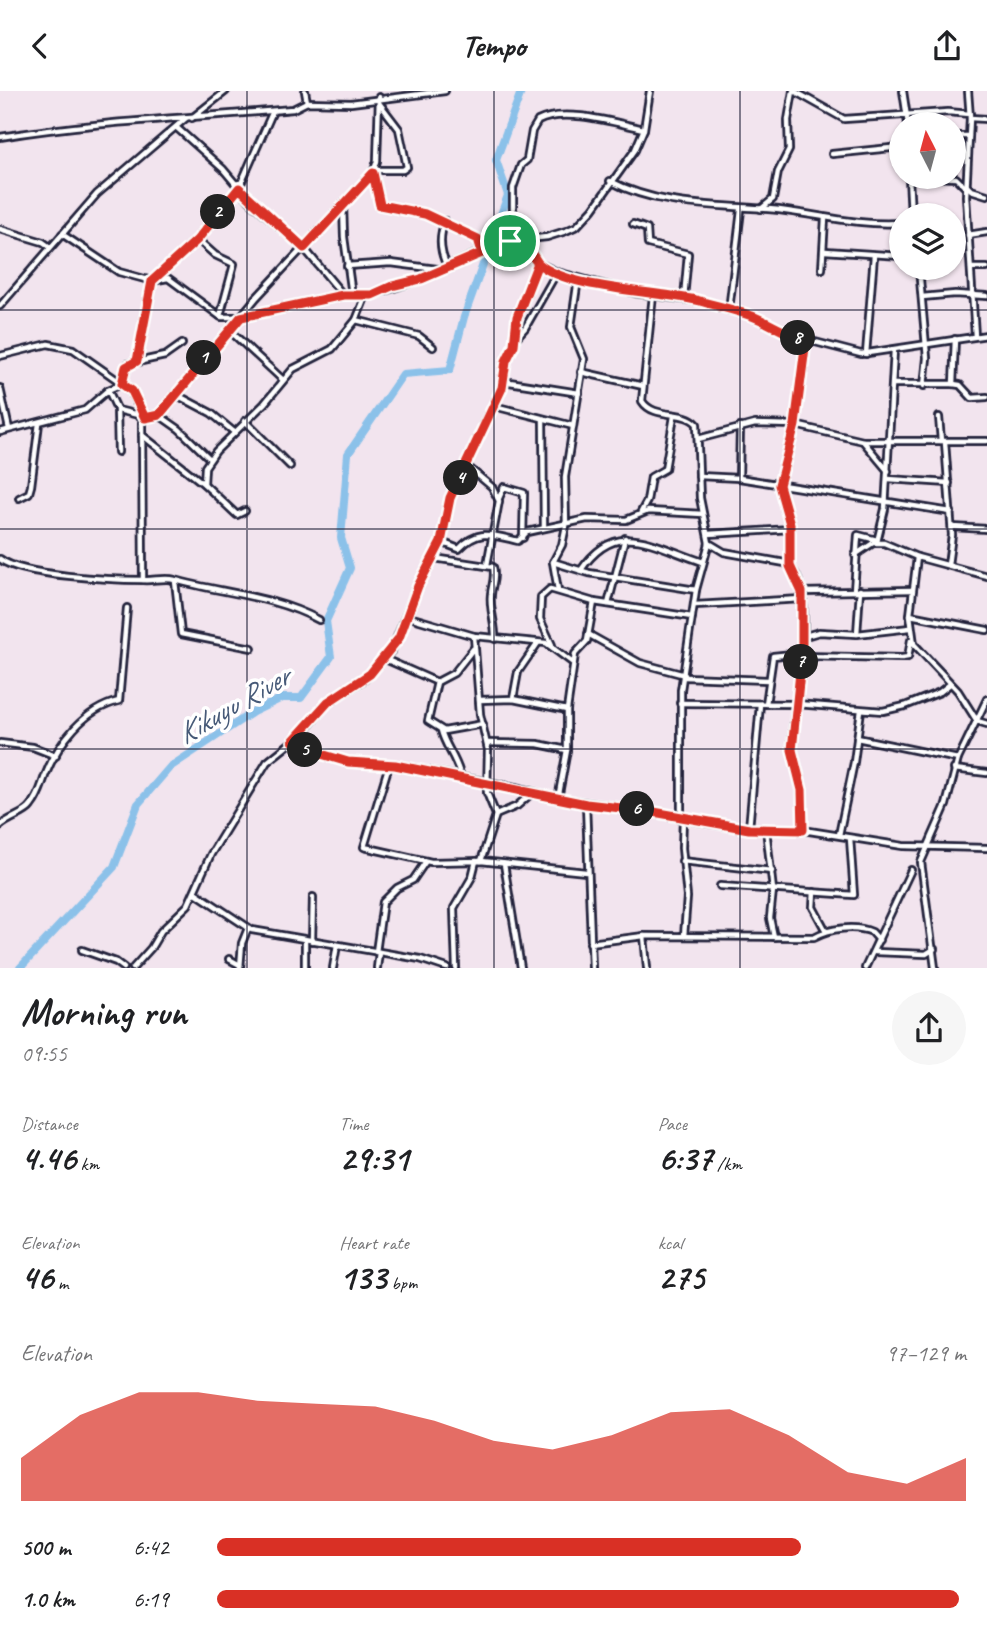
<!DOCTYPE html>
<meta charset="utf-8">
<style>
body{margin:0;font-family:Caveat,sans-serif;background:#f6f6f6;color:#202124;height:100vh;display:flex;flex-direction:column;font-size:26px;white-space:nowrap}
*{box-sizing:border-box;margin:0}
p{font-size:23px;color:#757577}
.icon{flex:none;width:38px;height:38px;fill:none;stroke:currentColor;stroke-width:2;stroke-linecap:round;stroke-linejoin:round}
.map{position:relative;height:877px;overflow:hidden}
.side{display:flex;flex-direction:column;background:#fff;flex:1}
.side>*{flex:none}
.needle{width:46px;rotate:354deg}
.fabs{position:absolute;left:889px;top:21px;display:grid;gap:14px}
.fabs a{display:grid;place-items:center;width:77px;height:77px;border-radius:50%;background:#fff;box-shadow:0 2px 5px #0004;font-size:35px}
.pin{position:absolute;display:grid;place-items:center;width:60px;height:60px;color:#fff;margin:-30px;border:4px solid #fff;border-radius:50%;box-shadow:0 2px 7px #0007}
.km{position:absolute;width:35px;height:35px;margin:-18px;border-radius:50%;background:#222;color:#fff;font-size:19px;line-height:35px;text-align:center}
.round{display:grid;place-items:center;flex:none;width:74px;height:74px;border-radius:37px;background:#f6f6f6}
.overview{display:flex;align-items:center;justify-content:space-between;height:119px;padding:0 21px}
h1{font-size:38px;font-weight:600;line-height:52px}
.figures{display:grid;grid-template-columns:repeat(3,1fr);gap:10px;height:119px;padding:7px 21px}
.figures div{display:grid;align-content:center}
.figures b{font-size:35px;font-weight:600}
.figures small{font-size:19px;font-weight:400}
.figures p{font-size:19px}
.chart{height:196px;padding:14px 21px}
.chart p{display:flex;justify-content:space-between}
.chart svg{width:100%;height:126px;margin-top:7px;fill:#d93025;opacity:.7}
ul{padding:0 21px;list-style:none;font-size:23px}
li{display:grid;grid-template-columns:112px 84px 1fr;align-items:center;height:52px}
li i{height:18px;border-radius:9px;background:#d93025}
header{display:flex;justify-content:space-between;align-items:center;height:91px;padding:0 21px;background:#fff;font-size:32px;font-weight:600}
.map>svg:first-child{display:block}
</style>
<header><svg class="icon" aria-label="back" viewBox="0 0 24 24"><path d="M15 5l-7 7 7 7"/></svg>Tempo<svg class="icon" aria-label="share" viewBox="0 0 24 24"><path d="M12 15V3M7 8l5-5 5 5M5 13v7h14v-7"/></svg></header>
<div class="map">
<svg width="987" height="877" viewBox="0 0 987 877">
<rect width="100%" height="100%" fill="#f2e4ee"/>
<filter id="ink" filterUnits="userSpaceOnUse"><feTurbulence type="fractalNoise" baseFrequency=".0143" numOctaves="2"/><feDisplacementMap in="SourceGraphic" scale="14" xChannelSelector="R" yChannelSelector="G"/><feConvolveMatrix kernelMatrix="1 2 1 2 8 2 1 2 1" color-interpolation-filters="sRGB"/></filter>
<g filter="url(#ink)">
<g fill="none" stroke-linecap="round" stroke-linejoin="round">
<polyline stroke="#8bc1e9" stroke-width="8" points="20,877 114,776 138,713 170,676 253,621 282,607 301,607 331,566 326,530 350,477 341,447 348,363 403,283 450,279 464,226 508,104 496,69 521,1"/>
<defs>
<g id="minor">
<polyline points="305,0 307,11"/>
<polyline points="794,0 844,28 948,21 970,23"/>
<polyline points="903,0 908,33"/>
<polyline points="968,0 970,27 966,105 975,245"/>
<polyline points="192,27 226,0"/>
<polyline points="970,27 987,28"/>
<polyline points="177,37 223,78 250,110 304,157 343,204"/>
<polyline points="954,45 969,45"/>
<path d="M0,46c97,-16 195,-19 293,-28l14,-7 44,1 94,-12"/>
<polyline points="832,63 901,56"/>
<polyline points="376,79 403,79 407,76 399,38 380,13"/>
<polyline points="374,83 380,114 425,123 478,148 482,161"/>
<polyline points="909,86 911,124"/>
<polyline points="909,86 929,86"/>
<polyline points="933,86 956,87 966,97"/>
<path d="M610,90c53,28 111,23 169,29 41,5 81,16 122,13"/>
<polyline points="967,95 971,99 987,104"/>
<polyline points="343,113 344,146 352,204"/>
<polyline points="761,118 773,108 778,81 789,59 788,29 793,0"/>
<path d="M445,130c-6,15 -5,31 2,45"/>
<polyline points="633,133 647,138 648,153 688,163 684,207"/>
<polyline points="0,138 43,151 50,156"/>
<polyline points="62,143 119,181 152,190 168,187 221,226 241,226 343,204 372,204 421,188 502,151 547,146 566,140 577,135 593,118 635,59 644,38 650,0"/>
<polyline points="968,144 987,141"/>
<polyline points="197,148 215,164 234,173 220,225"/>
<path d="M509,149l-6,-11 10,-13v-28l8,-23 6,-5 5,-29 6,-10c26,-14 78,2 106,8"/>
<polyline points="523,150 538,172 557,181 635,202 698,210 750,224 796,246 861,263 987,244"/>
<polyline points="825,160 901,165"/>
<polyline points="347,175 391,172 437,178"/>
<polyline points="919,177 927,267 924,295"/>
<polyline points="971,177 987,177"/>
<polyline points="822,178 825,127"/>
<path d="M653,204l-11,106c12,19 42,8 55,23l3,74 9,45 -13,47 -15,100v127"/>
<polyline points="922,206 955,203 987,205"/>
<polyline points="0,215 97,103 186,27"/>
<polyline points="729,219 741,119"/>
<polyline points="356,229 419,245 433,256"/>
<polyline points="229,239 283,289"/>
<polyline points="515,248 525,237 557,181"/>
<polyline points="866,263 874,164"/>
<polyline points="0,265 48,253 73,258 130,298 144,327"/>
<polyline points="137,270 152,190 197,149 239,97 273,20"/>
<polyline points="581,281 643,295"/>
<polyline points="503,290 579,302"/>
<polyline points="894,293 953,293 955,248"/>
<polyline points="953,293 960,294 972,307 987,306"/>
<polyline points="0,297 9,338"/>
<polyline points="108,299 117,318 118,361"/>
<polyline points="175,303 211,322 234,341"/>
<polyline points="494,315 573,335"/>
<polyline points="118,319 142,325"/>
<polyline points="159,324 179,338 210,368"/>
<polyline points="939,326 941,350"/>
<polyline points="543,329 544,437"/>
<polyline points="245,330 290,375"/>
<polyline points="0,341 85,319 108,299 122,293 128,273 165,265 182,253"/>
<polyline points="142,344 204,393 237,424 245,420"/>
<polyline points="698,348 755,333 795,334 863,350 888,380"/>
<polyline points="863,350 987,350"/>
<polyline points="945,351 952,444 948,474"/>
<polyline points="467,375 492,396 499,410 487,474"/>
<polyline points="699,385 739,387 951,421"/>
<polyline points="739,387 740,336"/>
<polyline points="888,388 949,392"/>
<polyline points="204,393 205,376 216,360 264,313 293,278 332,258 356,229 366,204"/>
<polyline points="19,407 29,402 31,395 39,332"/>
<polyline points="499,407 504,396 524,402 523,447"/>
<polyline points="641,421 647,410 651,386 665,378 674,325"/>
<polyline points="952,436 987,438"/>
<polyline points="708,443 791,438"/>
<path d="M441,451l18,7c20,-21 34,-14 59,-8l9,-9 60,-13 39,1 22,-9 55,3"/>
<polyline points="877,451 885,418 894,259"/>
<path d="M709,452l15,9 61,11c38,20 7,146 7,182 1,13 6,24 8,37 3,16 2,32 3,48"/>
<polyline points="855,464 873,452 884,452 917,466 987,485"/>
<polyline points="917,466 910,524 914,553 958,600 977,630 987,633"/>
<path d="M434,467l59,9c3,10 -1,17 -2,27 -2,15 5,30 4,45"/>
<path d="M0,468c21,17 113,21 143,21 9,1 23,-3 32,0 47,13 100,16 144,40"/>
<polyline points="553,471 589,482 696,499"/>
<polyline points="790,475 790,433 779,394 795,334 806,249"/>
<path d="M581,479c36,-53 72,-24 122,-8"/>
<polyline points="143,489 142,331 147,325 159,324 256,207 373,82 377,70 379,6"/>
<polyline points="175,490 181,543 252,557"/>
<polyline points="558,499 553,471 562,454 566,435 565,386 584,268 571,236 578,188"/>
<polyline points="854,500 858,444 877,449"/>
<polyline points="802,501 912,499"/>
<polyline points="608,513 625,447"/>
<polyline points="695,514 802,508"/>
<polyline points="910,524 987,539"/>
<polyline points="406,525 474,545 546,552 573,572"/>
<polyline points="588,543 640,572 685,584"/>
<polyline points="857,543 860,499"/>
<polyline points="474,545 480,623 488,659 487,702 496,724 481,770"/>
<polyline points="802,546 819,541 857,543 910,537"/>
<polyline points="552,554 540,528 541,506 550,498 594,511 692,526"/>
<polyline points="802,565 902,567 908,566 911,549"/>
<polyline points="385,568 437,591 454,582 473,558"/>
<polyline points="685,586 768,589"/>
<polyline points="437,591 428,630 444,640 483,633"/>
<polyline points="513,608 518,581 538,552"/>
<polyline points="479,609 513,608 567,619"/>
<polyline points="680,612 797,613 883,620 905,615 940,601 950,593"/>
<polyline points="766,613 773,565 802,562"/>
<path d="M441,639c4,17 16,28 20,48"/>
<polyline points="857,647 958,668"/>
<polyline points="293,650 301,657 348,671 395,674 520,697 558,708 648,720 708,732 749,738 803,739 903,755 987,757"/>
<polyline points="0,652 33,656 56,665"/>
<polyline points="487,652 538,653 567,659"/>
<polyline points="389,674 364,756 431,771 481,770 586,781"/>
<polyline points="954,678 987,682"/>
<polyline points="558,708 567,659 567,619 575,563 587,550 594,511"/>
<polyline points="586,713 592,877"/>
<polyline points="496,724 517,715 533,701"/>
<polyline points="683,727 682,757 687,806 684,845"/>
<path d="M0,735c10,-9 26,-12 31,-20 8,-10 10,-19 14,-30 13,-33 39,-67 74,-75l8,-93"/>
<polyline points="749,738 760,613"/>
<polyline points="766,738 773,799 770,827 774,846"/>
<polyline points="839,744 854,671 861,619"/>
<polyline points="682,770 772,780"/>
<polyline points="504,773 521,877"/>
<polyline points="720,795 854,804 850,747"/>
<polyline points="814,801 813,816 826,840"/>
<polyline points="196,802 252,839 420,868 447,877"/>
<polyline points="644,845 647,877"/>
<polyline points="312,850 313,806"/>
<path d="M590,852l54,-7 170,1c16,-9 41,-12 58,-5l7,8"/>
<polyline points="82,859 116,871 124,877"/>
<polyline points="376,861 383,811 397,797 413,789 426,770"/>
<polyline points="875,861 926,863 934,858"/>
<polyline points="229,868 240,874"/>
<polyline points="133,877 151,857 161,840 188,814 211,763 267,671 303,642 328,611 365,588 392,559 418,495 441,451 450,406 502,297 506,270 514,254 518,226 538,172"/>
<polyline points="240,877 242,852 248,837"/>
<polyline points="305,877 305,849"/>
<polyline points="333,877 337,854"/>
<polyline points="377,877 379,861"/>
<polyline points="456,877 454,817 472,786 476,770"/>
<polyline points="865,877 911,779"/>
<polyline points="935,877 921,771 946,714 958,668 987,608"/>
</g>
</defs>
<use href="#minor" stroke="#22223b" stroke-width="10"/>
<use href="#minor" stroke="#fff" stroke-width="4.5"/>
</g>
</g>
<g fill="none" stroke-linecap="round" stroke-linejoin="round" filter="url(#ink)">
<defs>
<path id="route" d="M510,150l-89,38 -29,7 -20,9h-29l-102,22 -82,98 -14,3 -13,-27 -10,-7 4,-17 11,-6 15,-80 45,-41 42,-52 65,60 69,-75 7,32 45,9 53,25 4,13c14,-7 25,-12 41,-12l15,23 -21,54 -3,28 -8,16 -4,27 -52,110 -9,44 -23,44 -19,52 -29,36 -42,28 -35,39 8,7 47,14 47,3 191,39 62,7 101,18 54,1 -1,-40 -10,-40 10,-97v-61l-12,-26v-42l-11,-39 16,-60 11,-85c-20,-5 -35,-17 -54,-24 -16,-6 -35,-10 -52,-15 -38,-10 -133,-11 -162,-38 -6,-5 -11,-16 -15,-23l-13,1"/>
</defs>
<use href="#route" stroke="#fff" stroke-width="14"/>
<use href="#route" stroke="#d93025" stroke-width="9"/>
</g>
<path fill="none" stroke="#22223b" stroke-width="2" stroke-opacity="0.55" d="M247,0v877M494,0v877M740,0v877M0,219h987M0,438h987M0,658h987"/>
<g text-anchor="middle" stroke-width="7" stroke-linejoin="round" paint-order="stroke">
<g font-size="30" font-style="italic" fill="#475a78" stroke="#fff">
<text transform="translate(233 614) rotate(-30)" y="10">Kikuyu River</text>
</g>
</g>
</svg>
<div class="fabs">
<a><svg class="needle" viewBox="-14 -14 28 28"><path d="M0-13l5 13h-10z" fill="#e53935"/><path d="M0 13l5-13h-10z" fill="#757577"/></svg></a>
<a><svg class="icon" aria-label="layers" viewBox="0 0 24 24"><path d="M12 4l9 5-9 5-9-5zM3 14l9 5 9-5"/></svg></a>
</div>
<div class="pin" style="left:510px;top:150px;background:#1e9e55"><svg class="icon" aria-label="arrive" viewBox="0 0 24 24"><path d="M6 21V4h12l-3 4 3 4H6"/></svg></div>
<b class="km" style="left:204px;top:267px">1</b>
<b class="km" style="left:218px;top:121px">2</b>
<b class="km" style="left:461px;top:387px">4</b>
<b class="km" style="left:305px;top:659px">5</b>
<b class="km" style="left:637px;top:718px">6</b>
<b class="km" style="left:801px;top:571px">7</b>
<b class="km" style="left:798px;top:247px">8</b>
</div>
<section class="side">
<div class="overview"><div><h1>Morning run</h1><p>09:55</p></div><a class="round"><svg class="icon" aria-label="share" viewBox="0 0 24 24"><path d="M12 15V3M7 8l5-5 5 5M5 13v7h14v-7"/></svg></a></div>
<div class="figures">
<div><p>Distance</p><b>4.46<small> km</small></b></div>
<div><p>Time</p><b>29:31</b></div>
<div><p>Pace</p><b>6:37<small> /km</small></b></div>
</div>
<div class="figures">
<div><p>Elevation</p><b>46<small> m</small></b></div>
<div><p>Heart rate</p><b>133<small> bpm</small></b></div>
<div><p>kcal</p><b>275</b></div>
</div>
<div class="chart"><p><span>Elevation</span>97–129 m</p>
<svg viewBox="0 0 160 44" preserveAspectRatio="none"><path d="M0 44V29L10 14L20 6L30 6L40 9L50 10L60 11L70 16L80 23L90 26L100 21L110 13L120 12L130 21L140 34L150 38L160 29V44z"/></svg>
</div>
<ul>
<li><b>500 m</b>6:42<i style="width:78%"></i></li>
<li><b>1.0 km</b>6:19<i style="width:99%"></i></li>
</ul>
</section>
